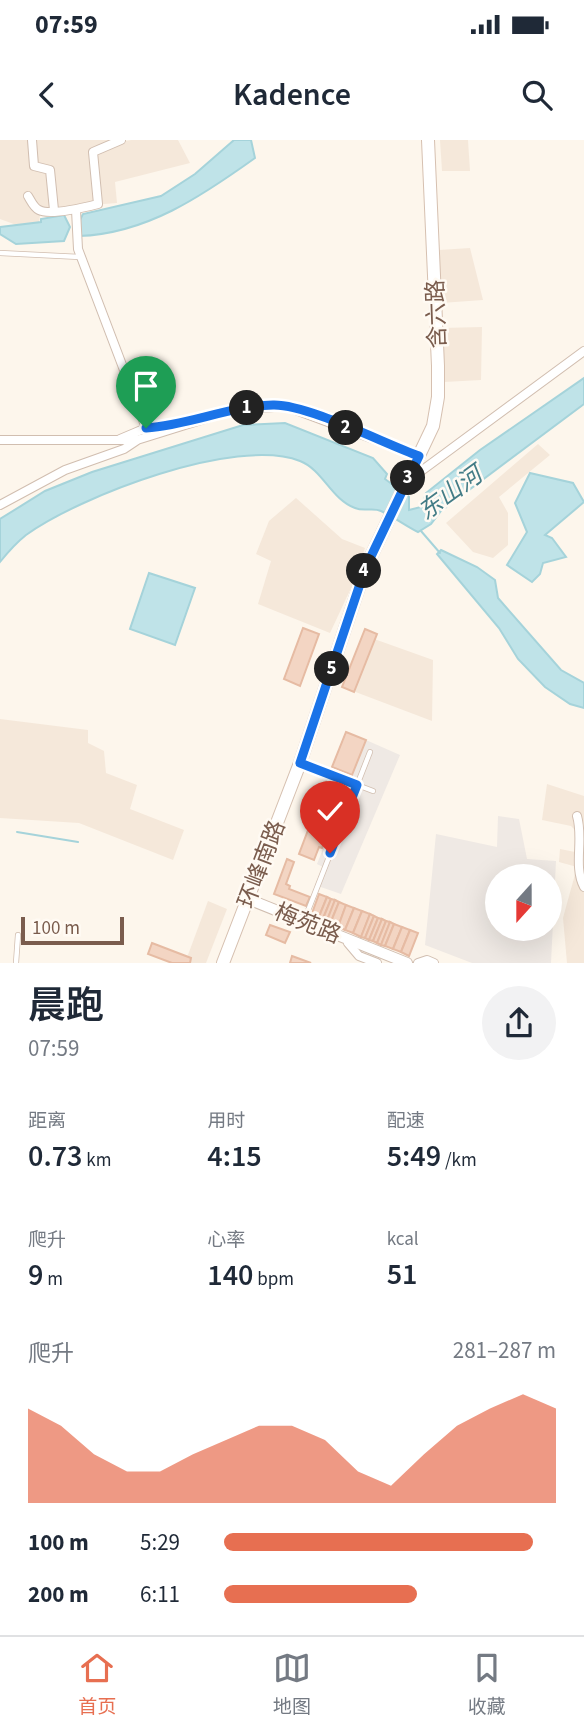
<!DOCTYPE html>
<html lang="zh">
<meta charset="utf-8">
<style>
body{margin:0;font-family:"Source Sans 3","Noto Sans SC",sans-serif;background:#f2f2f3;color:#1f2937;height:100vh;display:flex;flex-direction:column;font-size:26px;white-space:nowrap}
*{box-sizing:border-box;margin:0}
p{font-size:23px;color:#747a83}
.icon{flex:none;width:38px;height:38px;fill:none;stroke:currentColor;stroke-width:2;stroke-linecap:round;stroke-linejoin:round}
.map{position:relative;height:823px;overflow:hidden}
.sheet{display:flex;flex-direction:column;background:#fff;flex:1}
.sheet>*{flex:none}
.needle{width:46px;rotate:201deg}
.controls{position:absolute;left:485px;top:724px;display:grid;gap:14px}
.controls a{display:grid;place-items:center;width:77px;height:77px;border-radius:50%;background:#fff;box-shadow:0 7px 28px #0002;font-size:35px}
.scale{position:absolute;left:21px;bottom:18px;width:103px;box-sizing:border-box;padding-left:7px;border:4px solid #7a5c4d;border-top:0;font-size:19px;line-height:24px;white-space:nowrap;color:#7a5c4d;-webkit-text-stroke:5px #fffaf3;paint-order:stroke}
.pin{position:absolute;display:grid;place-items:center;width:60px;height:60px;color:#fff;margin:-72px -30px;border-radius:50% 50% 50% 0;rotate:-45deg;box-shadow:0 0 7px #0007}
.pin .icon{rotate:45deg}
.km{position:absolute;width:35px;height:35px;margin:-18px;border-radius:50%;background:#222;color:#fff;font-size:19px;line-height:35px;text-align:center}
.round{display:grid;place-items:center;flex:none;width:74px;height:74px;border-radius:37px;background:#f2f2f3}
.headline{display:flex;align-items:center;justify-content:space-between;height:119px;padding:0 28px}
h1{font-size:38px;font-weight:600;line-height:52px}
.stats{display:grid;grid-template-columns:repeat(3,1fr);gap:10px;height:119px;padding:7px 28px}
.stats div{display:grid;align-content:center}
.stats b{font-size:30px;font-weight:600}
.stats small{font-size:19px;font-weight:400}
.stats p{font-size:19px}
.chart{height:196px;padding:14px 28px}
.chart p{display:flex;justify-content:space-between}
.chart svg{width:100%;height:126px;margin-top:7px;fill:#e76f51;opacity:.7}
ul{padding:0 28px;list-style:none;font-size:23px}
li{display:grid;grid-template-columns:112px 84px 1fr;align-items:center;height:52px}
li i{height:18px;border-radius:9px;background:#e76f51}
.status{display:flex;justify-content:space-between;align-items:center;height:49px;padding:0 35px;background:#fff;direction:ltr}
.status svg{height:19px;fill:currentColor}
header{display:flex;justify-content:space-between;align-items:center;height:91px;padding:0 28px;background:#fff;font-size:32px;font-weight:600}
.menu{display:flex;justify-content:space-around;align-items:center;height:98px;border-top:2px solid #e0e1e3;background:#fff;font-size:19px;color:#747a83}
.menu a{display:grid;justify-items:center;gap:4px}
.menu .active{color:#e76f51}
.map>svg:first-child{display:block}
</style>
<div class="status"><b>07:59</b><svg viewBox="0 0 49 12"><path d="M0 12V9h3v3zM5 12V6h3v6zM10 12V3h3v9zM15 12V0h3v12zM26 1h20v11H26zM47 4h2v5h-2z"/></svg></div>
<header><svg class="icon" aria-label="back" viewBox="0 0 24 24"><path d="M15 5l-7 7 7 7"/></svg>Kadence<svg class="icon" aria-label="search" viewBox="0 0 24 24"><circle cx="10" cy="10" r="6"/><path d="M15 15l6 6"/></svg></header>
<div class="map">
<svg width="584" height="823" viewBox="0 0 584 823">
<rect width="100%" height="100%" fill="#fdf6ec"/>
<g fill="#f5e8da">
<polygon points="0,0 109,0 110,4 131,0 178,0 190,23 115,42 117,63 41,69 39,82 22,87 0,79"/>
<polygon points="440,0 468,0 470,31 442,31"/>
<polygon points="470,108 483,160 441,163 439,110"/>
<polygon points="482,187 481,240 444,242 441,188"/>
<polygon points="538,304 550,315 499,357 508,373 508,405 493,418 473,412 446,383"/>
<polygon points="296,358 342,399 365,408 352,446 330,493 258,464 271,421 256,414 269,381"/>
<polygon points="363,495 433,520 432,581 345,548"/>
<polygon points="0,579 88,590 88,603 104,611 106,633 137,645 130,669 184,690 173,720 79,683 0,678"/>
<polygon points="547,644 584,656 584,823 567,823 563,778 577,727 559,722 560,709 575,712 580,695 571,686 542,680"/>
<polygon points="208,761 227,769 206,823 185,823"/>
</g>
<g fill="#efe9e4" fill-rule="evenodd">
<polygon points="366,600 400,615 341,754 315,745 323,727 317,724"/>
<path d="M498,676l21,3 8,40 29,2 -5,102h-79l-47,-18 11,-111 61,13zM497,737h53v52h-53z"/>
</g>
<g fill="#bfe3e8" stroke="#a5d3da" stroke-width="2">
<path d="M234,0h17l4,18c-53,38 -109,76 -176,78l-2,-10 6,-12 78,-18 34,-22z"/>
<polygon points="64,75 70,87 64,101 16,104 0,94 0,87 41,82 41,79"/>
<path d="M584,238v26l-143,107 -10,13 -13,8c-12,-6 -24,-15 -37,-21 -8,-4 -17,1 -26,-3 -24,-9 -32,-38 -55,-47 -64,-25 -220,35 -274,74 -10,8 -18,17 -26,27v-43l45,-28 47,-19 151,-47 42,-2 88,35 14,16 -2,5 24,18v13l12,-3 5,-14 54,-43z"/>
<polygon points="530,333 573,343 584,362 545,395 552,398 566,417 543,423 540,434 532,442 507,425 527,392 515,363"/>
<polygon points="441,410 477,427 495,440 498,458 561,530 584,543 584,568 570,564 545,547 518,519 499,488 437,414"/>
<polygon points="149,433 195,448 175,505 130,489"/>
</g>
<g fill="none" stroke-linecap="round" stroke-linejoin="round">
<g stroke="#a5d3da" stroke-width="2">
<polyline points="421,391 440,413"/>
<polyline points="17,692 78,702"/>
</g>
</g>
<g fill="#f3d5c3" stroke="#e6bba3" stroke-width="2">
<polygon points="303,488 319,494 300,546 284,539"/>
<polygon points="365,489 377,494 354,552 342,547"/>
<polygon points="346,592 366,600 352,635 332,627"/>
<polygon points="327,640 342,646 334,676 331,675 324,693 328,694 322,708 319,707 314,720 299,714"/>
<polygon points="287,719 294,722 286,744 290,746 289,749 310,757 306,766 274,754"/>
<polygon points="319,754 327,757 318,779 311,776"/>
<polygon points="327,757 331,759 322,781 318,779"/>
<polygon points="331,759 335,760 326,783 322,781"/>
<polygon points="335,760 339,762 330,784 326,783"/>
<polygon points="339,762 346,765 338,787 330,784"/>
<polygon points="346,765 354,768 345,790 338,787"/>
<polygon points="354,768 362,771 353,793 345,790"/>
<polygon points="362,771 370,774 361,797 353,793"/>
<polygon points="370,774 374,776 365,798 361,797"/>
<polygon points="374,776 378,778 369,800 365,798"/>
<polygon points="378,778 382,779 373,801 369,800"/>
<polygon points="382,779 386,781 377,803 373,801"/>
<polygon points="386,781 390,782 381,805 377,803"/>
<polygon points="390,782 394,784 385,806 381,805"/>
<polygon points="394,784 402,787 393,809 385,806"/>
<polygon points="270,785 290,792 285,803 266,795"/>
<polygon points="402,787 410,790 401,812 393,809"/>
<polygon points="410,790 418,793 409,816 401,812"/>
<polygon points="152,803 191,818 190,823 172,823 148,814"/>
<polygon points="292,816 311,823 290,823"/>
</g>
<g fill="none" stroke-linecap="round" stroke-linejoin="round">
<defs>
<g id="service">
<polyline points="0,113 80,117"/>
<polyline points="302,624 373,651"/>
<polyline points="304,781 370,612"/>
<polyline points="16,823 18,795"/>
</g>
<g id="minor">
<polyline points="32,0 34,26 50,30 54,70"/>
<path d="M28,56c3,5 6,12 11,14 11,6 47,-3 59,-6l-5,-52 28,-12"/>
<polyline points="76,70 78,109 146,288"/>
<polyline points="120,299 146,288 175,285"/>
<polyline points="0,300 137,300 230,271 285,266 419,316"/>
<polyline points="409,340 584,211"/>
<polyline points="0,365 65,330 124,309 136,301"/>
<path d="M577,676c7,23 -4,50 7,71"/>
<polyline points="348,803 359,816 377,823"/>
<polyline points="418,823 427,820 434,823"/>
</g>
<polyline id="tertiary" points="248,759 407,823"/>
<polyline id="secondary" points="223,823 300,623 365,429 433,286 438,257 438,226 428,0"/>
</defs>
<use href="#service" stroke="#d1beb0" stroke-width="6"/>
<use href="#minor" stroke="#d1beb0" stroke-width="10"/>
<use href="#tertiary" stroke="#d1beb0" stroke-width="12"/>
<use href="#secondary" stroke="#d6c0b0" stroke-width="14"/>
<use href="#service" stroke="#fff" stroke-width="4.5"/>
<use href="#minor" stroke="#fff" stroke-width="8"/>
<use href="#tertiary" stroke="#fff" stroke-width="10"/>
<use href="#secondary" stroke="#fff" stroke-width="12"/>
</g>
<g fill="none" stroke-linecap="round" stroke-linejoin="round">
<defs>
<path id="route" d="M146,288c44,-3 83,-22 127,-23 34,-1 110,38 146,51l-54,113 -65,194 57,22 -27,68"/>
</defs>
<use href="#route" stroke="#fff" stroke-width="14"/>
<use href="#route" stroke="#1a73e8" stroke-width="9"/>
</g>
<g text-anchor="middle" stroke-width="5" stroke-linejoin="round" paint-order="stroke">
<g font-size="23" fill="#7a5c4d" stroke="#fffaf3">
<text transform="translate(436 174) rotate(-92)" y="8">含六路</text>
<text transform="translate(261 724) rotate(-69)" y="8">环峰南路</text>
<text transform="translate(308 783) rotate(22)" y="8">梅苑路</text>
</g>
<g font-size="24" font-style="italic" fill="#437c86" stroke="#fffaf3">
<text transform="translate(450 353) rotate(-36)" y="8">东山河</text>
</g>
</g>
</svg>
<div class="controls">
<a><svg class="needle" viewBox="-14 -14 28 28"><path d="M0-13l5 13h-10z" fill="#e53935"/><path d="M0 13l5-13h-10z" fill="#747a83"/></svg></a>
</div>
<div class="scale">100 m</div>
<div class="pin" style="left:146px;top:288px;background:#1e9e55"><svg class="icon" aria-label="arrive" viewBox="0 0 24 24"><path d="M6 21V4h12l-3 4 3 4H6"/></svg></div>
<div class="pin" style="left:330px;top:713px;background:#d93025"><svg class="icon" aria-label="check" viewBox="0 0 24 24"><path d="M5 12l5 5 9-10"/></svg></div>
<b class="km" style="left:247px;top:268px">1</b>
<b class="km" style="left:346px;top:288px">2</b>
<b class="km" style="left:408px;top:338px">3</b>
<b class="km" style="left:364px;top:431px">4</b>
<b class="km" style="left:332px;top:529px">5</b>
</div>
<section class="sheet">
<div class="headline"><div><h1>晨跑</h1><p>07:59</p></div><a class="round"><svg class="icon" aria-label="share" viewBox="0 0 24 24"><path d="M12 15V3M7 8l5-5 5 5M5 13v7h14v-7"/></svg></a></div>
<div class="stats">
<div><p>距离</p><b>0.73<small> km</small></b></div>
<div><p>用时</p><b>4:15</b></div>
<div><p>配速</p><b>5:49<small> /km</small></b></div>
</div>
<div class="stats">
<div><p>爬升</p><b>9<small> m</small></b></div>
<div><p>心率</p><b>140<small> bpm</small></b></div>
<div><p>kcal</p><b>51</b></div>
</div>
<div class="chart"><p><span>爬升</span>281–287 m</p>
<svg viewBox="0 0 160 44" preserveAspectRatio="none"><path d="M0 44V11L10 17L20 27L30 33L40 33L50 27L60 22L70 17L80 17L90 22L100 33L110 38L120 27L130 17L140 11L150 6L160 11V44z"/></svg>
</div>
<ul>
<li><b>100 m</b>5:29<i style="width:93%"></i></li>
<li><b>200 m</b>6:11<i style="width:58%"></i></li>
</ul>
</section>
<nav class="menu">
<a class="active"><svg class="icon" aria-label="home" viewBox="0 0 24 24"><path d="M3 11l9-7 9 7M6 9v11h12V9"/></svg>首页</a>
<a><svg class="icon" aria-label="map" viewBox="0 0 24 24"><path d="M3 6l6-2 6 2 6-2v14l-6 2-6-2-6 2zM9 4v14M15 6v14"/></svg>地图</a>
<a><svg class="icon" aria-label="saved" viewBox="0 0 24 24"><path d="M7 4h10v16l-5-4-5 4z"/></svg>收藏</a>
</nav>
